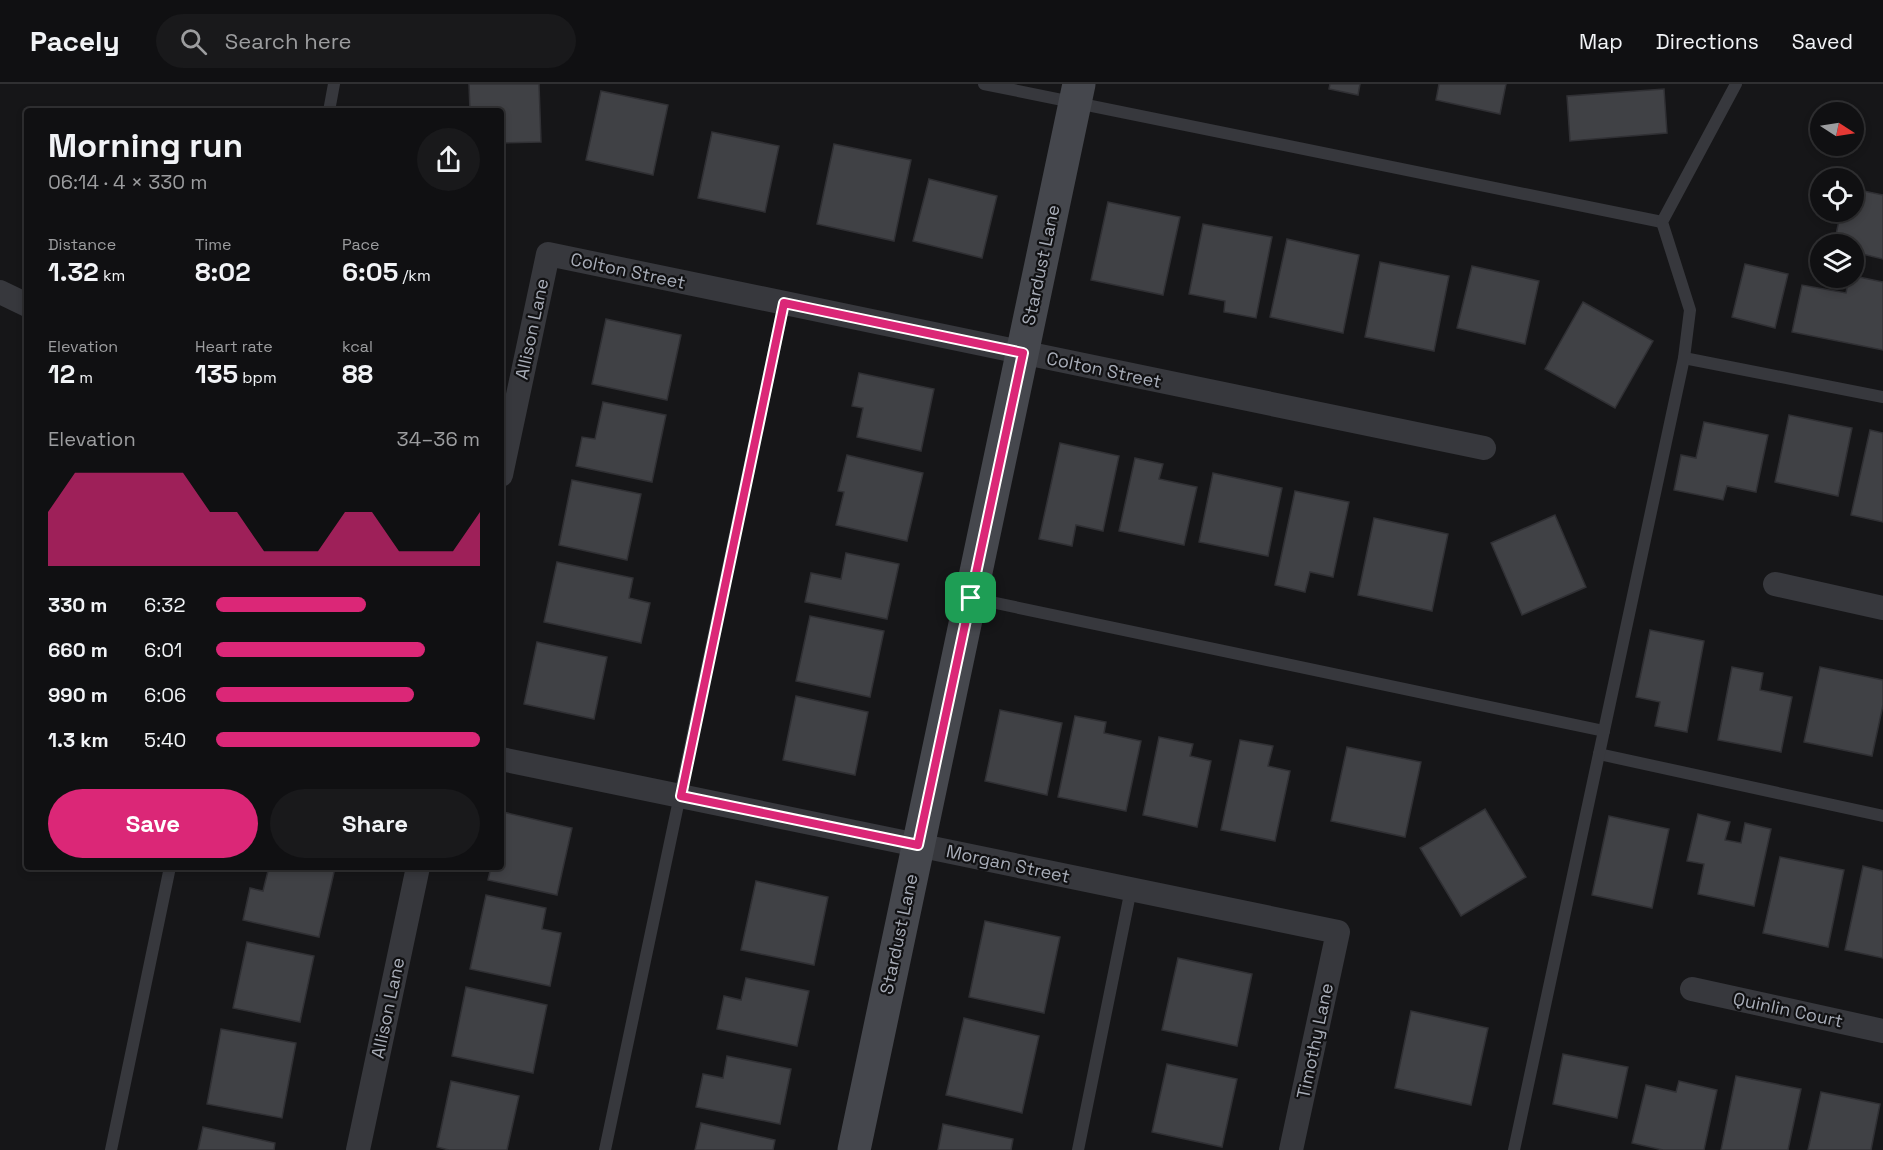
<!DOCTYPE html>
<meta charset="utf-8">
<style>
body{margin:0;font-family:"Space Grotesk",sans-serif;background:#19191b;color:#f1f3f6;height:100vh;display:flex;flex-direction:column;font-size:22px;white-space:nowrap}
*{box-sizing:border-box;margin:0}
p{font-size:20px;color:#9c9d9f}
.icon{flex:none;width:33px;height:33px;fill:none;stroke:currentColor;stroke-width:2;stroke-linecap:round;stroke-linejoin:round}
.map{position:relative;flex:1;overflow:hidden}
.drawer{position:absolute;left:24px;top:24px;width:480px;height:762px;display:flex;flex-direction:column;background:#101012;border-radius:6px;box-shadow:0 3px 9px #0003,0 0 0 2px #303032}
.drawer>*{flex:none}
.needle{width:39px;rotate:102deg}
.fabs{position:absolute;left:1810px;top:18px;display:grid;gap:12px}
.fabs a{display:grid;place-items:center;width:54px;height:54px;border-radius:50%;background:#101012;box-shadow:0 3px 9px #0003,0 0 0 2px #303032;font-size:30px}
.pin{position:absolute;display:grid;place-items:center;width:51px;height:51px;color:#fff;margin:-26px;border-radius:12px;box-shadow:0 3px 9px #0006}
.round{display:grid;place-items:center;flex:none;width:63px;height:63px;border-radius:32px;background:#19191b}
.headline{display:flex;align-items:center;justify-content:space-between;height:102px;padding:0 24px}
h1{font-size:33px;font-weight:700;line-height:45px}
.figures{display:grid;grid-template-columns:repeat(3,1fr);gap:9px;height:102px;padding:6px 24px}
.figures div{display:grid;align-content:center}
.figures b{font-size:26px;font-weight:700}
.figures small{font-size:16px;font-weight:400}
.figures p{font-size:16px}
.chart{height:168px;padding:12px 24px}
.chart p{display:flex;justify-content:space-between}
.chart svg{width:100%;height:108px;margin-top:6px;fill:#db2777;opacity:.7}
.button{display:flex;gap:12px;margin-top:auto;padding:12px 24px}
.button a{flex:1;height:69px;border-radius:36px;background:#db2777;color:#fff;font-size:24px;font-weight:700;line-height:69px;text-align:center}
.button a+a{background:#19191b;color:#f1f3f6}
ul{padding:0 24px;list-style:none;font-size:20px}
li{display:grid;grid-template-columns:96px 72px 1fr;align-items:center;height:45px}
li i{height:15px;border-radius:8px;background:#db2777}
header{display:flex;align-items:center;gap:36px;box-sizing:border-box;height:84px;padding:0 30px;background:#101012;border-bottom:2px solid #303032}
header strong{font-size:28px}
nav{display:flex;gap:33px;margin-inline-start:auto;font-size:21px}
.search{width:420px;height:54px;background:#19191b;display:flex;align-items:center;gap:15px;box-sizing:border-box;padding:0 21px;border-radius:33px;color:#9c9d9f;font-size:22px}
.map>svg:first-child{display:block}
</style>
<header>
<strong>Pacely</strong>
<div class="search"><svg class="icon" aria-label="search" viewBox="0 0 24 24"><circle cx="10" cy="10" r="6"/><path d="M15 15l6 6"/></svg>Search here</div>
<nav><a>Map</a><a>Directions</a><a>Saved</a></nav>
</header>
<div class="map">
<svg width="1883" height="1066" viewBox="0 0 1883 1066">
<rect width="100%" height="100%" fill="#161618"/>
<g fill="#404145" stroke="#303034" stroke-width="1.5">
<polygon points="469,0 539,0 541,58 501,59 501,27 470,27"/>
<polygon points="1330,0 1360,0 1358,11 1329,5"/>
<polygon points="1439,0 1506,0 1500,30 1436,16"/>
<polygon points="1664,5 1667,49 1570,57 1567,12"/>
<polygon points="601,7 668,21 653,91 586,76"/>
<polygon points="712,48 779,62 765,128 698,114"/>
<polygon points="834,60 911,76 894,157 817,140"/>
<polygon points="929,95 997,112 982,174 913,157"/>
<polygon points="1854,105 1883,111 1883,175 1854,168 1854,160 1834,160 1840,132 1827,128 1854,128"/>
<polygon points="1108,118 1180,133 1163,211 1091,196"/>
<polygon points="1203,140 1272,153 1256,234 1224,228 1225,217 1189,210"/>
<polygon points="1287,155 1359,171 1343,249 1270,233"/>
<polygon points="1380,178 1449,192 1434,267 1365,253"/>
<polygon points="1745,180 1788,190 1775,244 1732,233"/>
<polygon points="1472,182 1539,197 1525,260 1457,244"/>
<polygon points="1854,192 1883,198 1883,266 1792,248 1802,201 1846,209 1849,194"/>
<polygon points="1583,218 1653,257 1615,324 1545,285"/>
<polygon points="606,235 681,251 667,316 592,300"/>
<polygon points="859,289 934,305 921,367 857,353 863,324 852,322"/>
<polygon points="603,318 666,331 652,398 576,382 582,353 595,355"/>
<polygon points="1789,331 1852,344 1838,412 1775,398"/>
<polygon points="1704,338 1768,351 1756,408 1727,402 1723,416 1674,406 1681,371 1696,374"/>
<polygon points="1870,346 1883,349 1883,438 1851,431"/>
<polygon points="1060,359 1119,372 1103,447 1076,441 1072,462 1039,455"/>
<polygon points="847,371 923,389 907,457 836,441 844,408 838,407"/>
<polygon points="1135,374 1163,380 1159,395 1197,403 1184,461 1119,447"/>
<polygon points="1213,389 1282,404 1268,472 1199,458"/>
<polygon points="572,396 641,410 627,476 559,461"/>
<polygon points="1295,407 1349,418 1333,493 1310,488 1305,508 1275,501"/>
<polygon points="1555,431 1586,503 1522,531 1491,459"/>
<polygon points="1374,434 1448,450 1432,527 1358,511"/>
<polygon points="846,469 899,480 887,535 805,518 811,489 841,495"/>
<polygon points="557,478 633,494 629,514 650,519 641,559 544,538"/>
<polygon points="810,532 884,547 870,613 796,597"/>
<polygon points="1650,546 1704,557 1687,648 1655,642 1660,618 1636,613"/>
<polygon points="537,558 607,573 594,635 524,620"/>
<polygon points="1732,583 1763,589 1760,606 1792,613 1781,668 1718,656"/>
<polygon points="1820,583 1883,596 1883,621 1872,672 1804,658"/>
<polygon points="796,612 868,628 855,691 783,676"/>
<polygon points="1000,626 1062,639 1047,711 985,697"/>
<polygon points="1075,632 1106,638 1104,649 1141,657 1126,727 1058,713"/>
<polygon points="1159,653 1193,660 1190,672 1211,677 1197,743 1143,731"/>
<polygon points="1240,656 1273,662 1268,682 1290,687 1275,757 1221,746"/>
<polygon points="1347,663 1421,678 1405,753 1331,737"/>
<polygon points="1485,725 1526,793 1461,832 1420,764"/>
<polygon points="503,728 572,744 557,811 488,796 491,783 501,783"/>
<polygon points="1698,730 1730,738 1725,756 1741,759 1745,739 1771,745 1754,822 1698,810 1704,780 1687,777"/>
<polygon points="1609,732 1669,745 1652,824 1592,811"/>
<polygon points="1780,773 1844,786 1828,863 1763,849"/>
<polygon points="1863,782 1883,787 1883,874 1845,866"/>
<polygon points="269,783 335,784 319,853 243,836 250,804 263,807"/>
<polygon points="756,797 828,813 814,881 741,866"/>
<polygon points="486,811 546,824 542,845 561,849 550,902 470,885"/>
<polygon points="985,837 1060,853 1044,929 969,913"/>
<polygon points="247,858 314,872 300,938 233,924"/>
<polygon points="1178,874 1252,890 1237,962 1162,946"/>
<polygon points="746,894 809,907 797,962 717,945 724,912 741,916"/>
<polygon points="466,903 547,921 533,989 452,972"/>
<polygon points="1411,927 1488,944 1471,1021 1395,1004"/>
<polygon points="964,934 1039,952 1022,1029 946,1011"/>
<polygon points="221,945 296,959 282,1034 207,1020"/>
<polygon points="1563,970 1628,983 1617,1034 1553,1020"/>
<polygon points="727,972 791,985 780,1040 696,1023 703,990 723,994"/>
<polygon points="1167,980 1237,995 1222,1063 1152,1048"/>
<polygon points="1736,992 1801,1005 1788,1066 1721,1066"/>
<polygon points="451,997 519,1012 507,1066 449,1066 437,1063"/>
<polygon points="1679,997 1717,1006 1704,1066 1663,1066 1632,1059 1646,1001 1676,1008"/>
<polygon points="1821,1008 1880,1020 1871,1066 1808,1066"/>
<polygon points="701,1039 775,1056 773,1066 695,1066"/>
<polygon points="943,1040 1013,1055 1011,1066 938,1066"/>
<polygon points="203,1043 275,1059 274,1066 198,1066"/>
</g>
<g fill="none" stroke-linecap="round" stroke-linejoin="round">
<g stroke="#37383d" stroke-width="12">
<polyline points="984,0 1662,138"/>
<polyline points="329,27 334,0"/>
<polyline points="1684,274 1883,313"/>
<polyline points="972,514 1604,647"/>
<polyline points="1599,670 1883,732"/>
<polyline points="111,1066 170,783"/>
<polyline points="605,1066 784,219"/>
<polyline points="1078,1066 1131,805"/>
<polyline points="1514,1066 1684,274 1690,226 1662,138 1736,0"/>
</g>
<g stroke="#37383d" stroke-width="24">
<polyline points="0,208 27,221"/>
<polyline points="501,391 548,170 1484,364"/>
<polyline points="1775,500 1883,524"/>
<polyline points="501,675 1338,848 1291,1066"/>
<polyline points="1692,905 1883,947"/>
<polyline points="358,1066 418,783"/>
</g>
<polyline stroke="#45474d" stroke-width="33" points="854,1066 1079,0"/>
</g>
<g fill="none" stroke-linecap="round" stroke-linejoin="round">
<defs>
<polygon id="route" points="784,219 1023,269 918,761 681,712"/>
</defs>
<use href="#route" stroke="#fff" stroke-width="12"/>
<use href="#route" stroke="#db2777" stroke-width="8"/>
</g>
<g text-anchor="middle" stroke-width="4.5" stroke-linejoin="round" paint-order="stroke">
<g font-size="18" fill="#a8adb8" stroke="#111113">
<text transform="translate(1041 181) rotate(-78)" y="6">Stardust Lane</text>
<text transform="translate(628 187) rotate(12)" y="6">Colton Street</text>
<text transform="translate(532 245) rotate(-78)" y="6">Allison Lane</text>
<text transform="translate(1104 286) rotate(12)" y="6">Colton Street</text>
<text transform="translate(1008 780) rotate(12)" y="6">Morgan Street</text>
<text transform="translate(899 850) rotate(-78)" y="6">Stardust Lane</text>
<text transform="translate(388 924) rotate(-78)" y="6">Allison Lane</text>
<text transform="translate(1788 926) rotate(12)" y="6">Quinlin Court</text>
<text transform="translate(1315 957) rotate(-78)" y="6">Timothy Lane</text>
</g>
</g>
</svg>
<div class="fabs">
<a><svg class="needle" viewBox="-14 -14 28 28"><path d="M0-13l5 13h-10z" fill="#e53935"/><path d="M0 13l5-13h-10z" fill="#9c9d9f"/></svg></a>
<a><svg class="icon" aria-label="locate" viewBox="0 0 24 24"><circle cx="12" cy="12" r="6"/><path d="M12 2v4M12 18v4M2 12h4M18 12h4"/></svg></a>
<a><svg class="icon" aria-label="layers" viewBox="0 0 24 24"><path d="M12 4l9 5-9 5-9-5zM3 14l9 5 9-5"/></svg></a>
</div>
<div class="pin" style="left:971px;top:514px;background:#1e9e55"><svg class="icon" aria-label="arrive" viewBox="0 0 24 24"><path d="M6 21V4h12l-3 4 3 4H6"/></svg></div>
<section class="drawer">
<div class="headline"><div><h1>Morning run</h1><p>06:14 · 4 × 330 m</p></div><a class="round"><svg class="icon" aria-label="share" viewBox="0 0 24 24"><path d="M12 15V3M7 8l5-5 5 5M5 13v7h14v-7"/></svg></a></div>
<div class="figures">
<div><p>Distance</p><b>1.32<small> km</small></b></div>
<div><p>Time</p><b>8:02</b></div>
<div><p>Pace</p><b>6:05<small> /km</small></b></div>
</div>
<div class="figures">
<div><p>Elevation</p><b>12<small> m</small></b></div>
<div><p>Heart rate</p><b>135<small> bpm</small></b></div>
<div><p>kcal</p><b>88</b></div>
</div>
<div class="chart"><p><span>Elevation</span>34–36 m</p>
<svg viewBox="0 0 160 44" preserveAspectRatio="none"><path d="M0 44V22L10 6L20 6L30 6L40 6L50 6L60 22L70 22L80 38L90 38L100 38L110 22L120 22L130 38L140 38L150 38L160 22V44z"/></svg>
</div>
<ul>
<li><b>330 m</b>6:32<i style="width:57%"></i></li>
<li><b>660 m</b>6:01<i style="width:79%"></i></li>
<li><b>990 m</b>6:06<i style="width:75%"></i></li>
<li><b>1.3 km</b>5:40<i style="width:100%"></i></li>
</ul>
<div class="button"><a>Save</a><a>Share</a></div>
</section>
</div>
